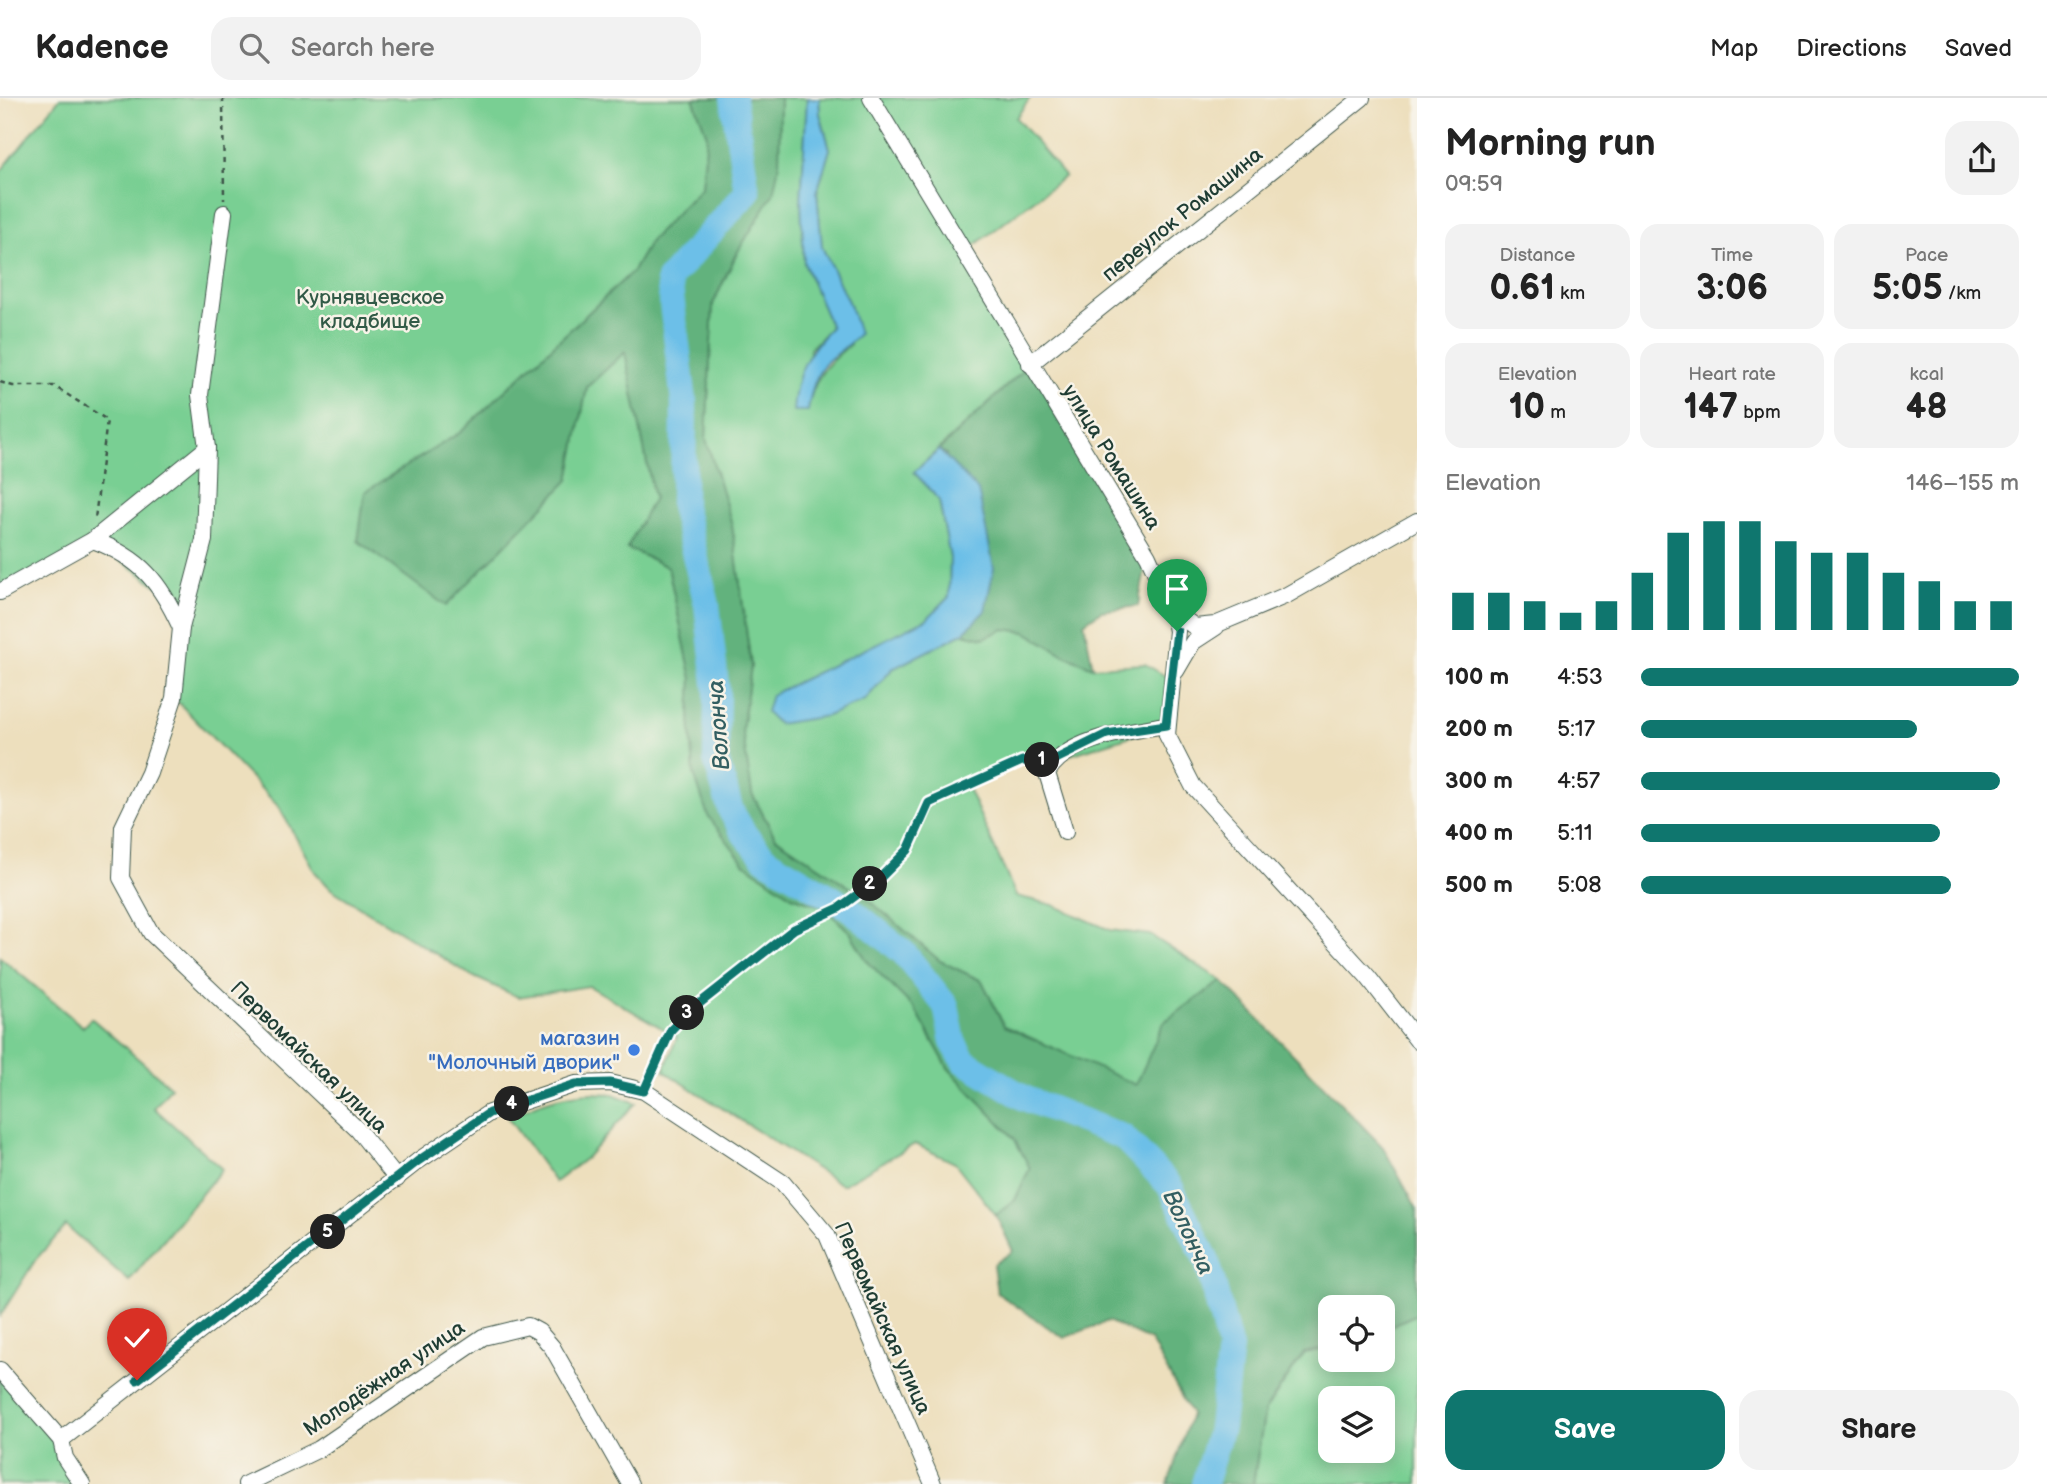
<!DOCTYPE html>
<meta charset="utf-8">
<style>
body{margin:0;font-family:"Balsamiq Sans",sans-serif;background:#f2f2f2;color:#222;height:100vh;display:flex;flex-direction:column;font-size:26px;white-space:nowrap}
*{box-sizing:border-box;margin:0}
p{font-size:23px;color:#767676}
.icon{flex:none;width:38px;height:38px;fill:none;stroke:currentColor;stroke-width:2;stroke-linecap:round;stroke-linejoin:round}
.map{position:relative;flex:1;overflow:hidden}
.sheet{display:flex;flex-direction:column;background:#fff;width:630px}
.sheet>*{flex:none}
.tools{position:absolute;left:1318px;top:1197px;display:grid;gap:14px}
.tools a{display:grid;place-items:center;width:77px;height:77px;border-radius:14px;background:#fff;box-shadow:0 4px 18px #0003;font-size:35px}
.pin{position:absolute;display:grid;place-items:center;width:60px;height:60px;color:#fff;margin:-72px -30px;border-radius:50% 50% 50% 0;rotate:-45deg;box-shadow:0 0 7px #0007}
.pin .icon{rotate:45deg}
.km{position:absolute;width:35px;height:35px;margin:-18px;border-radius:50%;background:#222;color:#fff;font-size:19px;line-height:35px;text-align:center}
.round{display:grid;place-items:center;flex:none;width:74px;height:74px;border-radius:21px;background:#f2f2f2}
.overview{display:flex;align-items:center;justify-content:space-between;height:119px;padding:0 28px}
h1{font-size:38px;font-weight:700;line-height:52px}
.stats{display:grid;grid-template-columns:repeat(3,1fr);gap:10px;height:119px;padding:7px 28px}
.stats div{display:grid;align-content:center;border-radius:18px;background:#f2f2f2;text-align:center}
.stats b{font-size:35px;font-weight:700}
.stats small{font-size:19px;font-weight:400}
.stats p{font-size:19px}
.chart{height:196px;padding:14px 28px}
.chart p{display:flex;justify-content:space-between}
.chart svg{width:100%;height:126px;margin-top:7px;stroke:#0f766e;stroke-width:6}
.button{display:flex;gap:14px;margin-top:auto;padding:14px 28px}
.button a{flex:1;height:80px;border-radius:21px;background:#0f766e;color:#fff;font-size:28px;font-weight:700;line-height:80px;text-align:center}
.button a+a{background:#f2f2f2;color:#222}
ul{padding:0 28px;list-style:none;font-size:23px}
li{display:grid;grid-template-columns:112px 84px 1fr;align-items:center;height:52px}
li i{height:18px;border-radius:9px;background:#0f766e}
header{display:flex;align-items:center;gap:42px;box-sizing:border-box;height:98px;padding:0 35px;background:#fff;border-bottom:2px solid #e0e0e0}
header strong{font-size:33px}
nav{display:flex;gap:38px;margin-inline-start:auto;font-size:24px}
.search{width:490px;height:63px;background:#f2f2f2;display:flex;align-items:center;gap:18px;box-sizing:border-box;padding:0 24px;border-radius:21px;color:#767676;font-size:26px}
main{display:flex;flex:1;min-height:0}
.map>svg:first-child{display:block}
</style>
<header>
<strong>Kadence</strong>
<div class="search"><svg class="icon" aria-label="search" viewBox="0 0 24 24"><circle cx="10" cy="10" r="6"/><path d="M15 15l6 6"/></svg>Search here</div>
<nav><a>Map</a><a>Directions</a><a>Saved</a></nav>
</header>
<main>
<div class="map">
<svg width="1417" height="1386" viewBox="0 0 1417 1386">
<rect width="100%" height="100%" fill="#f7f3e8"/>
<filter id="ink" filterUnits="userSpaceOnUse"><feTurbulence type="fractalNoise" baseFrequency=".0143" numOctaves="2"/><feDisplacementMap in="SourceGraphic" scale="14" xChannelSelector="R" yChannelSelector="G"/><feConvolveMatrix kernelMatrix="1 2 1 2 8 2 1 2 1" color-interpolation-filters="sRGB"/></filter>
<filter id="wash" filterUnits="userSpaceOnUse"><feTurbulence type="fractalNoise" baseFrequency=".00686" numOctaves="4" result="noise"/><feDisplacementMap in="SourceGraphic" scale="28" xChannelSelector="R" yChannelSelector="G"/><feGaussianBlur stdDeviation="1.57" result="paint"/><feColorMatrix in="noise" values="0 0 0 0 0 0 0 0 0 0 0 0 0 0 0 0 0 1.4 0 .05"/><feComposite in="paint" operator="in"/></filter>
<g filter="url(#wash)">
<rect width="100%" height="100%" fill="#eddfbd"/>
<g fill="#79cf93" stroke="#4c8664" stroke-width="2" fill-rule="evenodd">
<polygon points="60,0 693,0 707,37 702,89 651,142 633,173 461,334 383,382 569,382 587,289 625,253 654,401 627,450 668,469 692,581 690,618 694,676 792,798 823,809 850,834 867,863 915,911 948,970 1014,1040 1030,1070 1015,1102 996,1117 955,1065 915,1046 842,1087 664,973 677,939 589,888 518,899 472,878 331,791 315,774 279,709 174,600 181,530 164,493 93,442 0,494 0,74"/>
<path d="M780,0h27l-6,104 3,61 27,64 -21,22 -3,62c8,-33 16,-45 43,-66v-39l-28,-59 -5,-55 13,-43 -10,-35 -1,-16h211l-14,20 49,58 -99,76 64,112 -116,108 25,28 11,58 -1,39 -22,22 -36,20 -26,61 27,-31 71,-36 21,5 20,-9 22,3 39,23 28,12 52,-3 27,16 -6,45 -112,35 -32,1 -55,25 49,110 37,9 57,25 40,5 72,46 -58,41 -27,64 -133,-60 -22,-45 -42,-20 -71,-61 -94,-63 -23,-43 -10,-64 9,-64 -19,-141 -26,-86 7,-135 66,-139z"/>
<polygon points="0,859 83,929 91,920 171,989 154,1010 222,1071 129,1183 66,1128 36,1161 0,1218"/>
<path d="M590,995l23,1 23,9 -50,55 -31,24 -47,-64c27,-15 51,-23 82,-25z"/>
<path d="M1417,1216v170h-164l12,-74 40,-57 25,-5v12h52l1,-31zM1330,1300h52v53h-52z"/>
<polygon points="0,1272 34,1314 82,1386 0,1386"/>
</g>
<g fill="#62b27d" stroke="#407858" stroke-width="2">
<polygon points="693,0 780,0 779,67 773,96 734,160 713,206 706,341 732,427 751,568 742,632 752,696 775,739 869,802 940,863 982,883 1004,928 1136,987 1164,924 1222,883 1383,1049 1417,1111 1417,1216 1383,1231 1382,1209 1330,1209 1330,1250 1304,1255 1265,1312 1253,1386 1168,1386 1191,1316 1151,1243 1108,1223 1064,1240 997,1195 993,1167 1013,1153 996,1117 1015,1102 1030,1070 1014,1040 948,970 915,911 867,863 850,834 823,809 792,798 744,765 708,718 694,676 690,618 692,581 668,469 627,450 654,400 625,254 587,289 569,382 446,508 358,443 365,394 461,334 633,173 651,142 702,89 707,37"/>
<polygon points="1030,266 1148,458 1138,508 1101,513 1084,525 1093,569 1065,557 1026,534 1004,531 984,540 963,535 985,513 946,356 939,352"/>
</g>
<g fill="#6cbfe8" stroke="#467e8e" stroke-width="2">
<path d="M807,0h12l1,16 10,35 -13,43 5,55 28,59 9,28c-10,12 -24,19 -34,30 -10,12 -15,32 -17,47h-15c3,-39 13,-56 38,-84l-27,-64 -3,-61z"/>
<polygon points="939,352 978,392 994,470 985,513 963,535 892,571 865,602 827,618 778,626 766,614 771,597 927,521 949,499 950,460 939,402 914,374"/>
</g>
<g fill="none" stroke-linecap="round" stroke-linejoin="round">
<polyline stroke="#6cbfe8" stroke-width="26" points="733,0 747,94 669,181 684,304 683,408 707,507 717,594 716,662 731,713 745,737 767,762 849,810 904,855 946,908 953,944 964,963 1024,1000 1123,1039 1170,1088 1207,1163 1230,1250 1221,1329 1204,1386"/>
</g>
</g>
<g filter="url(#ink)">
<g fill="none" stroke-linecap="round" stroke-linejoin="round">
<defs>
<g id="minor">
<polyline points="871,0 1148,458 1173,513 1177,533 1167,637 1193,688 1368,879 1417,942"/>
<polyline points="224,115 200,297 207,350 204,442 181,530 174,600 149,675 123,729 121,780 151,835 358,1032 397,1081"/>
<polyline points="1030,266 1362,0"/>
<path d="M93,442c48,18 67,42 88,88"/>
<polyline points="0,494 93,442 207,350"/>
<polyline points="1173,513 1195,529 1215,527 1287,497 1417,423"/>
<polyline points="1176,573 1193,544 1216,529"/>
<path d="M1065,734l-18,-59c19,-35 83,-42 119,-48"/>
<polyline points="0,1272 61,1342 65,1360 82,1386"/>
<polyline points="61,1342 418,1063 489,1015 576,986 610,985 644,993 783,1085 827,1137 933,1386"/>
<polyline points="246,1386 319,1351 483,1239 528,1228 539,1234 552,1249 630,1386"/>
</g>
</defs>
<use href="#minor" stroke="#3e5549" stroke-width="18"/>
<g stroke="#3e5549" stroke-width="2.5" stroke-dasharray="5 5" stroke-linecap="butt">
<polyline points="223,0 224,102"/>
<polyline points="0,284 13,288 54,288 107,322 95,421"/>
<polyline points="650,980 671,932 686,916 794,831 839,810 881,779 908,752 929,705 1022,663 1039,663"/>
</g>
<use href="#minor" stroke="#fff" stroke-width="16"/>
</g>
</g>
<g fill="none" stroke-linecap="round" stroke-linejoin="round" filter="url(#ink)">
<defs>
<polyline id="route" points="137,1282 418,1063 489,1015 576,986 610,985 644,993 671,932 686,916 794,831 839,810 881,779 908,752 929,705 1022,663 1054,662 1107,636 1166,627 1177,533"/>
</defs>
<use href="#route" stroke="#fff" stroke-width="14"/>
<use href="#route" stroke="#0f766e" stroke-width="9"/>
</g>
<circle fill="#3f7fe0" stroke="#f7f3e8" stroke-width="2.5" cx="634" cy="952" r="7"/>
<g text-anchor="middle" stroke-width="5" stroke-linejoin="round" paint-order="stroke">
<g font-size="21" fill="#1f3d34" stroke="#f7f3e8">
<text transform="translate(1182 116) rotate(-39)" y="7">переулок Ромашина</text>
<text transform="translate(1112 359) rotate(58)" y="7">улица Ромашина</text>
<text transform="translate(309 959) rotate(44)" y="7">Первомайская улица</text>
<text transform="translate(883 1220) rotate(66)" y="7">Первомайская улица</text>
<text transform="translate(384 1280) rotate(-34)" y="7">Молодёжная улица</text>
</g>
<g font-size="21" fill="#315a47" stroke="#f7f3e8">
<text x="370" y="206">Курнявцевское<tspan x="370" dy="24">кладбище</tspan></text>
</g>
<g font-size="21" fill="#366cbe" stroke="#f7f3e8" text-anchor="end">
<text x="620" y="947">магазин<tspan x="620" dy="24">"Молочный дворик"</tspan></text>
</g>
<g font-size="23" font-style="italic" fill="#325e61" stroke="#f7f3e8">
<text transform="translate(718 627) rotate(-94)" y="8">Волонча</text>
<text transform="translate(1189 1134) rotate(65)" y="8">Волонча</text>
</g>
</g>
</svg>
<div class="tools">
<a><svg class="icon" aria-label="locate" viewBox="0 0 24 24"><circle cx="12" cy="12" r="6"/><path d="M12 2v4M12 18v4M2 12h4M18 12h4"/></svg></a>
<a><svg class="icon" aria-label="layers" viewBox="0 0 24 24"><path d="M12 4l9 5-9 5-9-5zM3 14l9 5 9-5"/></svg></a>
</div>
<div class="pin" style="left:1177px;top:533px;background:#1e9e55"><svg class="icon" aria-label="arrive" viewBox="0 0 24 24"><path d="M6 21V4h12l-3 4 3 4H6"/></svg></div>
<div class="pin" style="left:137px;top:1282px;background:#d93025"><svg class="icon" aria-label="check" viewBox="0 0 24 24"><path d="M5 12l5 5 9-10"/></svg></div>
<b class="km" style="left:1042px;top:662px">1</b>
<b class="km" style="left:870px;top:786px">2</b>
<b class="km" style="left:687px;top:915px">3</b>
<b class="km" style="left:512px;top:1006px">4</b>
<b class="km" style="left:328px;top:1134px">5</b>
</div>
<section class="sheet">
<div class="overview"><div><h1>Morning run</h1><p>09:59</p></div><a class="round"><svg class="icon" aria-label="share" viewBox="0 0 24 24"><path d="M12 15V3M7 8l5-5 5 5M5 13v7h14v-7"/></svg></a></div>
<div class="stats">
<div><p>Distance</p><b>0.61<small> km</small></b></div>
<div><p>Time</p><b>3:06</b></div>
<div><p>Pace</p><b>5:05<small> /km</small></b></div>
</div>
<div class="stats">
<div><p>Elevation</p><b>10<small> m</small></b></div>
<div><p>Heart rate</p><b>147<small> bpm</small></b></div>
<div><p>kcal</p><b>48</b></div>
</div>
<div class="chart"><p><span>Elevation</span>146–155 m</p>
<svg viewBox="0 0 160 44" preserveAspectRatio="none"><path d="M5 44V31M15 44V31M25 44V34M35 44V38M45 44V34M55 44V24M65 44V10M75 44V6M85 44V6M95 44V13M105 44V17M115 44V17M125 44V24M135 44V27M145 44V34M155 44V34"/></svg>
</div>
<ul>
<li><b>100 m</b>4:53<i style="width:100%"></i></li>
<li><b>200 m</b>5:17<i style="width:73%"></i></li>
<li><b>300 m</b>4:57<i style="width:95%"></i></li>
<li><b>400 m</b>5:11<i style="width:79%"></i></li>
<li><b>500 m</b>5:08<i style="width:82%"></i></li>
</ul>
<div class="button"><a>Save</a><a>Share</a></div>
</section>
</main>
